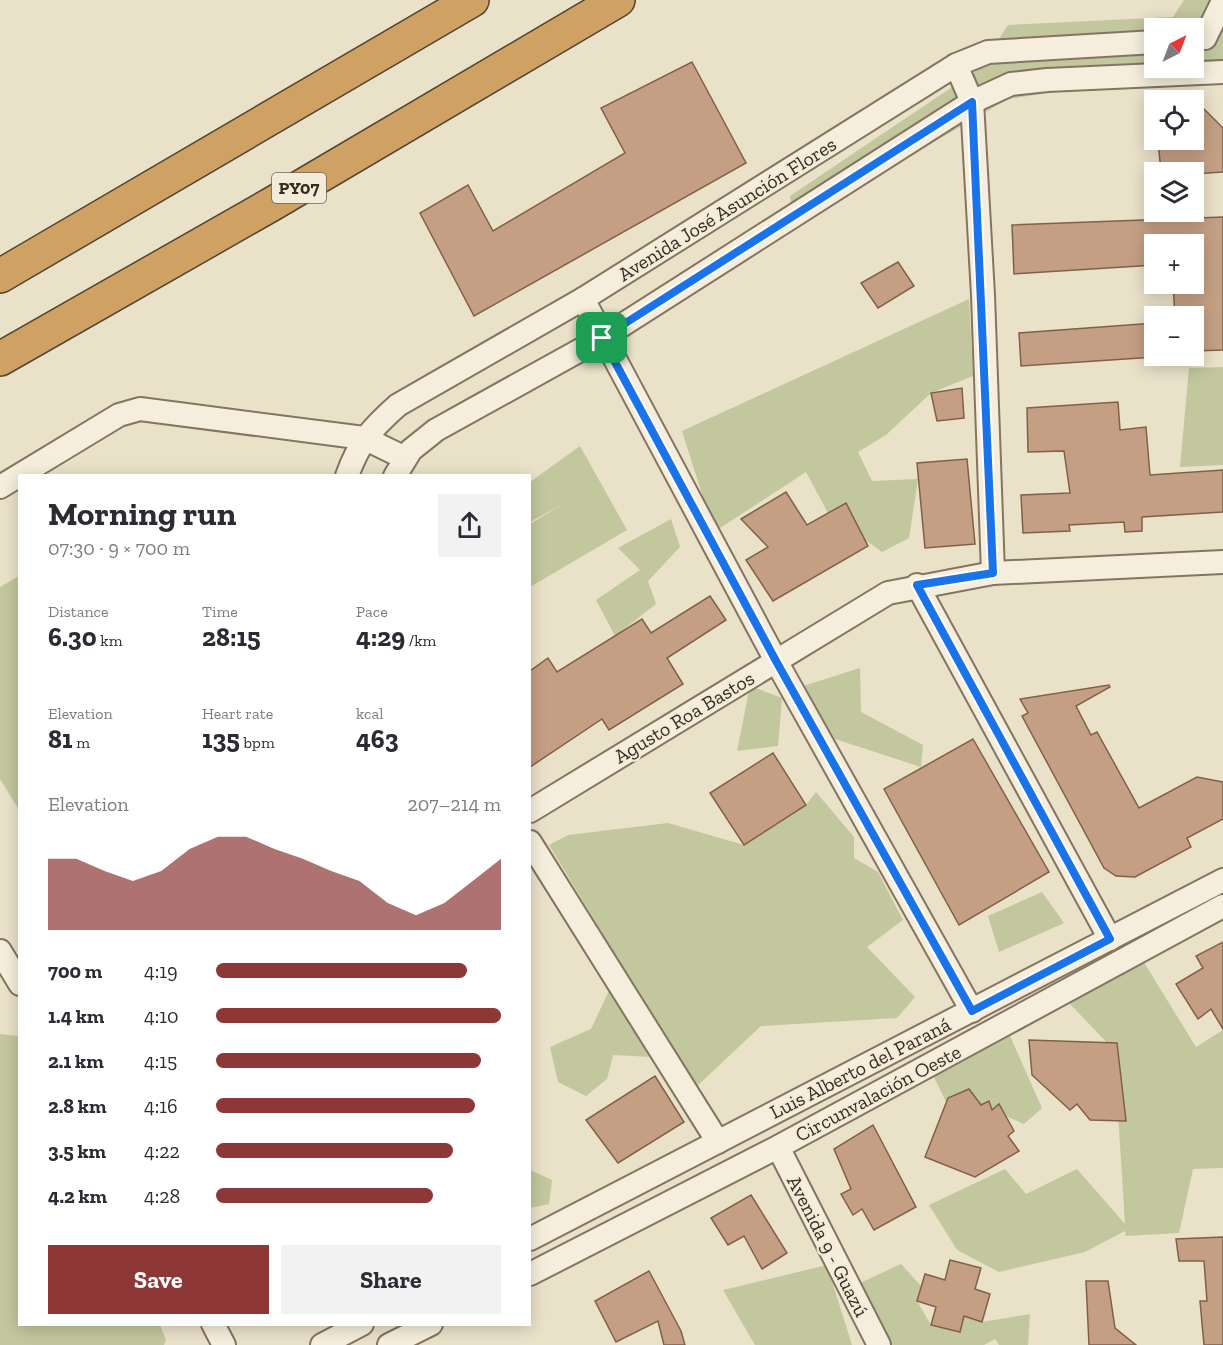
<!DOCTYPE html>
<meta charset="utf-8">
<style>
body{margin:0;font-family:"Zilla Slab",serif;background:#f2f2f3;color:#2b2b33;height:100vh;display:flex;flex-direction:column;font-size:22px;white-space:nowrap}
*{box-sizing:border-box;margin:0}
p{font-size:20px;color:#7c7c81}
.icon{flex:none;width:33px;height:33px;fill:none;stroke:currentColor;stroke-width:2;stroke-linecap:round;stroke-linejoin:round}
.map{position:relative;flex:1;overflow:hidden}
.drawer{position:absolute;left:18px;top:474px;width:513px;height:852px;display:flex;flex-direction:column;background:#fff;border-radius:0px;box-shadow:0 3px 15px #0003}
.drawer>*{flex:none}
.needle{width:39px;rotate:42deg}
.buttons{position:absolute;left:1144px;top:18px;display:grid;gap:12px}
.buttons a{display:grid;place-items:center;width:60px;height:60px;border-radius:0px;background:#fff;box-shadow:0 3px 15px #0003;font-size:30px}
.pin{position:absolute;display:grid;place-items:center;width:51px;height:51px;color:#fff;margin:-26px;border-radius:12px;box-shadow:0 3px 9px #0006}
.round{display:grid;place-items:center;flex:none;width:63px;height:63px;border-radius:0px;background:#f2f2f3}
.head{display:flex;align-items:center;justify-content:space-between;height:102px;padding:0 30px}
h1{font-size:33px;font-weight:700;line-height:45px}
.stats{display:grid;grid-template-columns:repeat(3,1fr);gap:9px;height:102px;padding:6px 30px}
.stats div{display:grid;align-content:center}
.stats b{font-size:26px;font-weight:700}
.stats small{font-size:16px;font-weight:400}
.stats p{font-size:16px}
.chart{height:168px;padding:12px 30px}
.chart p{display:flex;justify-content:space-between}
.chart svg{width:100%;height:108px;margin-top:6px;fill:#8d3736;opacity:.7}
.action{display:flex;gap:12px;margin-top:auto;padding:12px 30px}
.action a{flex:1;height:69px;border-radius:0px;background:#8d3736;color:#fff;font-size:24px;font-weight:700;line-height:69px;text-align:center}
.action a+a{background:#f2f2f3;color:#2b2b33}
ul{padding:0 30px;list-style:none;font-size:20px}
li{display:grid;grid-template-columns:96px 72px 1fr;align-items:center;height:45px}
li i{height:15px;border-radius:8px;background:#8d3736}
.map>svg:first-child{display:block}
</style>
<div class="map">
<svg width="1223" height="1345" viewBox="0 0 1223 1345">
<rect width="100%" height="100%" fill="#eae1c9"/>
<g fill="#c2c79e" fill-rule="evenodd">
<path d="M1184,0h39v67l-215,32 -214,124 -4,-27 189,-127 29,-44 165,-8zM1155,28h39v40h-39z"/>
<polygon points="969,299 973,376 931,393 886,435 858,452 872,481 918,479 909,538 882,552 828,513 806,472 714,532 682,431"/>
<polygon points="1223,367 1223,465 1180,467 1189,368"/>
<polygon points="580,446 627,530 530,587 530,524 563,504 530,522 530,482"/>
<polygon points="671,519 680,547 648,581 656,604 615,636 596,600 640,570 618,548"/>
<polygon points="19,576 19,810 0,779 0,587"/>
<polygon points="860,668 861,712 923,745 921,767 835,739 800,687"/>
<polygon points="750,686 782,698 778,746 737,751"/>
<polygon points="816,792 854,837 854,858 878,872 903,920 867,947 915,997 897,1018 761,1026 696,1087 549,845 568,835 668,823 744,845 806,805"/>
<polygon points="1042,892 1064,923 999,952 988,916"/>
<polygon points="1140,956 1196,1047 1223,1030 1223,1168 1193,1169 1179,1233 1126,1236 1125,1231 1085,1252 999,1272 957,1250 929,1205 1005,1169 1026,1194 1077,1169 1125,1224 1114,1050 1070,1004"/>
<polygon points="615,978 653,1057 613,1055 607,1079 586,1096 558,1082 550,1047 591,1029"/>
<polygon points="0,1034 19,1036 20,1324 160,1325 166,1340 164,1345 0,1345"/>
<polygon points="1010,1036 1042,1108 1024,1124 1006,1116 1000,1121 976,1100 948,1106 934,1077"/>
<polygon points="530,1170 552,1180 549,1204 530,1208"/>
<polygon points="901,1264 921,1286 917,1301 931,1325 959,1332 964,1316 982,1322 1030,1314 1028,1345 999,1345 995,1339 984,1345 890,1345 858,1284"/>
<polygon points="827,1265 852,1345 755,1345 723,1290"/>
</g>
<g fill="#c49f84" stroke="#816048" stroke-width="1.5">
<polygon points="692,62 746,163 474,316 420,213 468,185 493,231 625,153 601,108"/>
<polygon points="1194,99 1223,128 1223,172 1194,174 1161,172 1158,140 1194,140"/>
<polygon points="1223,217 1223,350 1194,351 1194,316 1175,316 1173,284 1194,284 1194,244 1155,244 1155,265 1014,274 1012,225"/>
<polygon points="898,262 914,286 878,308 861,283"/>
<polygon points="1155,323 1155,357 1021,366 1019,333"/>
<polygon points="962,388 964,418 937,421 931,393"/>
<polygon points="1118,402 1120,430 1146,427 1150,475 1223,470 1223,512 1142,517 1142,531 1125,532 1124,522 1069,525 1070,531 1023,533 1021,495 1070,493 1064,451 1028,452 1027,408"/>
<polygon points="967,459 975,544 925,548 917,463"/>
<polygon points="786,492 807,525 846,503 868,546 773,601 746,560 768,547 741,519"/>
<polygon points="710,596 726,620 667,658 683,684 609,730 602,719 530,767 530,671 548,658 557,672 642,619 651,633"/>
<polygon points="1109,685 1110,687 1076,706 1091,735 1097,732 1139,808 1197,777 1223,782 1223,819 1187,838 1191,847 1135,877 1116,876 1104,868 1022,716 1028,713 1020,699"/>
<polygon points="973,739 1049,872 959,925 884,789"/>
<polygon points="773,753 806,805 744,845 710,793"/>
<polygon points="1223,942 1223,1029 1211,1009 1198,1019 1176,984 1203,968 1196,956"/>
<polygon points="1029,1040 1117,1043 1126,1121 1090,1120 1077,1104 1070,1110 1032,1075"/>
<polygon points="655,1076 684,1122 618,1163 586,1120"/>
<polygon points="969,1089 981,1105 989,1101 992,1110 999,1104 1014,1131 1008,1136 1019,1151 975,1177 925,1157 948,1098"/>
<polygon points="873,1125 916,1207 874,1230 862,1209 853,1215 841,1194 851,1189 834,1149"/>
<polygon points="751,1195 787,1253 762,1269 744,1236 728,1245 711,1218"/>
<polygon points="1223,1237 1223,1345 1204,1345 1200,1301 1207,1301 1204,1261 1179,1261 1176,1239"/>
<polygon points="950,1260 981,1268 975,1289 990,1294 982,1322 964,1316 960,1332 931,1325 936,1307 917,1301 925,1274 945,1280"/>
<polygon points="649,1271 681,1331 685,1345 664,1345 658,1321 616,1342 595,1301"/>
<polygon points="1086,1281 1108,1281 1115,1328 1136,1345 1089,1345"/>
</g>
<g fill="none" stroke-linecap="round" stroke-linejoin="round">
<defs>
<g id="street">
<polyline points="1205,38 1223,1"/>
<polyline points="956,65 972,102 983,295 993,573"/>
<polyline points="583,299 776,661 972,1011"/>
<path d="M347,476c12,-34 25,-48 51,-71l185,-106 373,-234 32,-13 167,-10"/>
<polyline points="395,476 411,450 436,430 602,338 972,102 1011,84 1047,80 1223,72"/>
<polyline points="0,487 119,415 140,409 364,438 405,458"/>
<polyline points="917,585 1110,939"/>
<polyline points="530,811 888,593 993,573 1223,562"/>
<polyline points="530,842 718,1142"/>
<polyline points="0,951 20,984"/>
<polyline points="778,1147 879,1345"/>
<polyline points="530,1239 1223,880"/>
<polyline points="530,1274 778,1147 1223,906"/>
<polyline points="213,1324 224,1345"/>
<polyline points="322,1345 362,1324"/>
<polyline points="389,1345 431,1324"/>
</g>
<g id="highway">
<polyline points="0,276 472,0"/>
<polyline points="0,359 272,204 618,0"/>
</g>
</defs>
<use href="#street" stroke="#847460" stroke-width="26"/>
<use href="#highway" stroke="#534333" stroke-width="36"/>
<use href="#street" stroke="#f5eedc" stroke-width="22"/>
<use href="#highway" stroke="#cfa264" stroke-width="33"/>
</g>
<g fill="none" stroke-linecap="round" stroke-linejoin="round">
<defs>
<polygon id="route" points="972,102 993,573 917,585 1110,939 972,1011 776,661 602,338"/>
</defs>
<use href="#route" stroke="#fff" stroke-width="12"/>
<use href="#route" stroke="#1a73e8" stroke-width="8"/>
</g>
<g text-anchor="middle" stroke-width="4.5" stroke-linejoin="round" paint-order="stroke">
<rect fill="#f2ebd8" stroke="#6f6559" stroke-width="1.5" x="272" y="173" width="54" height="30" rx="4.5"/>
<g font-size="18" font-weight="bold" fill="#372c22">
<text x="299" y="194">PY07</text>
</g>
<g font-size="20" fill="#372c22" stroke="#f2ebd8">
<text transform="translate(727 209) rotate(-32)" y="7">Avenida José Asunción Flores</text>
<text transform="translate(684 717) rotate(-31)" y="7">Agusto Roa Bastos</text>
<text transform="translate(860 1068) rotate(-27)" y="7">Luis Alberto del Paraná</text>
<text transform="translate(878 1093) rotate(-28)" y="7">Circunvalación Oeste</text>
<text transform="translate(828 1246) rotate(63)" y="7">Avenida 9 - Guazú</text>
</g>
</g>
</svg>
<div class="buttons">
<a><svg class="needle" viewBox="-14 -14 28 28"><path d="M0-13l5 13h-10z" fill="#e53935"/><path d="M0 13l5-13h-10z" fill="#7c7c81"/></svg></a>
<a><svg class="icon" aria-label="locate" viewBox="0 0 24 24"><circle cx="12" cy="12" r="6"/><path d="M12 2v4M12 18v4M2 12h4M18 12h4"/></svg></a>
<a><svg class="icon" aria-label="layers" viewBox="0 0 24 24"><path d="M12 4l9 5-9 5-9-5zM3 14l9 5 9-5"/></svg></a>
<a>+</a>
<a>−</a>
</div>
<div class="pin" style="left:602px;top:338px;background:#1e9e55"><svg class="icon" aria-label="arrive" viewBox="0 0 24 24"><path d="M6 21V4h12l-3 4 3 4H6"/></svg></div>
<section class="drawer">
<div class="head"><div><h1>Morning run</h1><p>07:30 · 9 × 700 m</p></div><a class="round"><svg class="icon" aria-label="share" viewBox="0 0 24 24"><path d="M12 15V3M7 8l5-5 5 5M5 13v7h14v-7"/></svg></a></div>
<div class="stats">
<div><p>Distance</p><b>6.30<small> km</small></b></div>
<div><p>Time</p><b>28:15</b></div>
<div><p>Pace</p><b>4:29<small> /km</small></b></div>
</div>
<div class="stats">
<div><p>Elevation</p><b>81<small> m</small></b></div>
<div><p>Heart rate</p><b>135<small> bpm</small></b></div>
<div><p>kcal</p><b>463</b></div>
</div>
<div class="chart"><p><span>Elevation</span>207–214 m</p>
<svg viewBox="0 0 160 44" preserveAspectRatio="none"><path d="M0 44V15L10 15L20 20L30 24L40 20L50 11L60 6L70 6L80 11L90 15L100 20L110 24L120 33L130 38L140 33L150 24L160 15V44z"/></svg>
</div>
<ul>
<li><b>700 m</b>4:19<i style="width:88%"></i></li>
<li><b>1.4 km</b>4:10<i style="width:100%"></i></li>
<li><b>2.1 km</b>4:15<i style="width:93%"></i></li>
<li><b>2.8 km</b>4:16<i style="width:91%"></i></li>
<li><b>3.5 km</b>4:22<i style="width:83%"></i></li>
<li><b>4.2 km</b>4:28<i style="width:76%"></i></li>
</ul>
<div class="action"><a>Save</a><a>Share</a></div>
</section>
</div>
